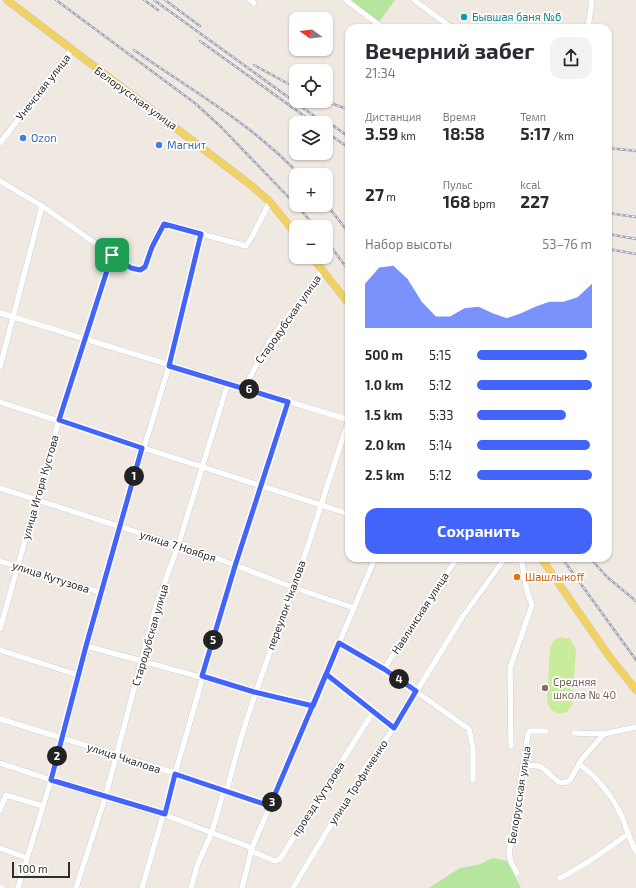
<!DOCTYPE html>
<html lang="ru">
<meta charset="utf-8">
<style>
body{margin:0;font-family:"Exo 2",sans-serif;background:#f2f2f3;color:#2b2b33;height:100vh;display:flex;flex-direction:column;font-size:15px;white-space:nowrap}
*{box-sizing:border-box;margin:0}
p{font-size:13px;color:#7c7c81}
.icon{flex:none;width:22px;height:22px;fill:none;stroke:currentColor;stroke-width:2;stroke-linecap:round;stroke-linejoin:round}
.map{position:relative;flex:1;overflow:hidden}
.drawer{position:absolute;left:345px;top:24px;width:267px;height:538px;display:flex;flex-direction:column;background:#fff;border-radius:12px;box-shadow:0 1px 3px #0004}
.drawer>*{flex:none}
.needle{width:26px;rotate:284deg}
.controls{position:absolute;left:289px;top:12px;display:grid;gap:8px}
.controls a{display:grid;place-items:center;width:44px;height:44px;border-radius:8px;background:#fff;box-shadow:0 1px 3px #0004;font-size:20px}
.scale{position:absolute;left:12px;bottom:10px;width:58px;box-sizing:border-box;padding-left:4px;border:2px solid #2e2e2e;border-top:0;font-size:11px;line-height:14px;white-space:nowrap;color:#2e2e2e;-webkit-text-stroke:3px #fff;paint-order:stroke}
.pin{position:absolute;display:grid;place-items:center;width:34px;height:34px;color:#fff;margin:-17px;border-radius:8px;box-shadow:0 2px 6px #0006}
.km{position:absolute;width:20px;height:20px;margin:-10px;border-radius:50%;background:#222;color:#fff;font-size:11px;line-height:20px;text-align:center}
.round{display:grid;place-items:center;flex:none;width:42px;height:42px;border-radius:12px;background:#f2f2f3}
.head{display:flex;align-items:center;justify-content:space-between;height:68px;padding:0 20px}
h1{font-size:22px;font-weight:700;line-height:30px}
.stats{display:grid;grid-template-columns:repeat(3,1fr);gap:6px;height:68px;padding:4px 20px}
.stats div{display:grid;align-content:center}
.stats b{font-size:17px;font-weight:700}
.stats small{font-size:11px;font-weight:400}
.stats p{font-size:11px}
.chart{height:112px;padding:8px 20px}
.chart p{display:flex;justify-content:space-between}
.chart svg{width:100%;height:72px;margin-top:4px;fill:#4264fb;opacity:.7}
.cta{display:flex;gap:8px;margin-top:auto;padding:8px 20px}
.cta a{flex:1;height:46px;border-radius:12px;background:#4264fb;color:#fff;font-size:16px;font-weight:700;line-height:46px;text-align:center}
ul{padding:0 20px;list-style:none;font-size:13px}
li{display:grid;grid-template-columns:64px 48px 1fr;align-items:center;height:30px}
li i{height:10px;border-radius:5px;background:#4264fb}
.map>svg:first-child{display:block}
</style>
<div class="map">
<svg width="636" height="888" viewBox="0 0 636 888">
<rect width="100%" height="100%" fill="#efe9e1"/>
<g fill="#b6e59e">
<polygon points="349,0 395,0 379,22"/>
<polygon points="493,858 507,861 521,888 429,888 460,868 478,865"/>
</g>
<polygon fill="#c9ec9a" points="561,637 570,639 576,649 572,705 567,712 559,714 551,710 547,701 550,648 555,639"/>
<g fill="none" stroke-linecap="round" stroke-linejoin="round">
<defs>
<g id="minor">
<polyline points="250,0 254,3"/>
<polyline points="346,0 383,28"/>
<polyline points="414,0 452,28"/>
<polyline points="588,28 592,0"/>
<polyline points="0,143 71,50"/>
<path d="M0,181l42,25 89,62 9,2 5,-3 7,-20 13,-23 81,22c4,-3 19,-36 24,-44"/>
<polyline points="0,313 349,420"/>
<polyline points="0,367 42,206"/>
<polyline points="244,388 269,342 322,271"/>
<polyline points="0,402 349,514"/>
<polyline points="0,488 211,556 292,587 354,608"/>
<polyline points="0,561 102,593"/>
<polyline points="0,629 59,420 112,255"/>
<polyline points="339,643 384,669 469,729 473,748 473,780"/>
<path d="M86,646c76,20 151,42 227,60"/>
<polyline points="0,650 78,675"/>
<polyline points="384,669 457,558"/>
<polyline points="326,674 394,728"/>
<polyline points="0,719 175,773 270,806"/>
<polyline points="574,733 604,734 636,727"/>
<polyline points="511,746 510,668 532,605 527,591 521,558"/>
<polyline points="0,763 105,798 165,815 252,848"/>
<path d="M579,764c19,14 33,31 43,53 5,12 7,22 14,34"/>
<path d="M524,765c5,1 12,0 17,2 10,5 16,22 29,13l12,-21 22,-25"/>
<path d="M227,790c20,-83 52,-160 80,-241 14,-43 27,-86 42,-129"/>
<polyline points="0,810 6,795 43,806"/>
<polyline points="0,848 27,858"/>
<polyline points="251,851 275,861 280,859 373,712"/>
<polyline points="517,873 511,862 509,854 528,734 530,731 546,731"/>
<path d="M560,878c24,-12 45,-28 67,-43"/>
<polyline points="0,887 3,888"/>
<polyline points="18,888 51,780 120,526 169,366 201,234"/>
<polyline points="76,888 105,798 156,606 178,546 228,383"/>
<polyline points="142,888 235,566 288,402"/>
<polyline points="191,888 198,863 212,832 224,790"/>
<polyline points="242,888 252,848 375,558"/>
<polyline points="293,888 365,768 394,728 463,616 505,558"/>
</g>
<g id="major">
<polyline points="7,0 252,186 270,202 296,234"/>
<polyline points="312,257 349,304"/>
<polyline points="541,558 609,656 636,690"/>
</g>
</defs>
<use href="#minor" stroke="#b4b7c1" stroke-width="6"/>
<use href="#major" stroke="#c9c9c9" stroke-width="8"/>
<use href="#minor" stroke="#fff" stroke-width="5.5"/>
<use href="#major" stroke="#f2d163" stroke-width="7"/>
<defs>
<g id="rail">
<polyline points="56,0 196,104 221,127 296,205"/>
<polyline points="144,0 158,10"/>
<polyline points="154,0 324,123"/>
<polyline points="165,0 200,26"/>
<polyline points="200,41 314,123"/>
<path d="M134,50c57,40 118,74 166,125"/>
<polyline points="254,65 296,88"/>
<polyline points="326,101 349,110"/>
<polyline points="321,117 349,137"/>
<polyline points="326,132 349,148"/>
<polyline points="608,148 636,151"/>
<polyline points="326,204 349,233"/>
<polyline points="296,205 316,227"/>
<polyline points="608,213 636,217"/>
<polyline points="608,234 636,239"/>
<polyline points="326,240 349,271"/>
<polyline points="608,249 636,254"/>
<polyline points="562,558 636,660"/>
<polyline points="590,558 607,577 636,601"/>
</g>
</defs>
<use href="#rail" stroke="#a3a6b8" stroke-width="2.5"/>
<use href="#rail" stroke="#fff" stroke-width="1" stroke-dasharray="3" stroke-linecap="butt"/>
</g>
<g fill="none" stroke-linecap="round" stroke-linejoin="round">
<defs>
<polyline id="route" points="112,255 59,420 142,448 86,646 51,780 165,814 175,774 270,806 275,794 326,674 394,728 416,691 384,669 339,643 313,706 254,692 202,676 235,566 288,402 169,366 201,234 164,224 152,247 145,267 140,270 131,268 112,255"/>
</defs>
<use href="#route" stroke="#fff" stroke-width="8"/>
<use href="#route" stroke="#4264fb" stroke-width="5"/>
</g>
<circle fill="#0f9aa8" stroke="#fff" stroke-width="1.5" cx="464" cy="17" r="4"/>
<g fill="#3f7fe0" stroke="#fff" stroke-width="1.5">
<circle cx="23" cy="138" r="4"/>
<circle cx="159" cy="145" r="4"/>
</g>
<circle fill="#e8710a" stroke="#fff" stroke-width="1.5" cx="517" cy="577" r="4"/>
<circle fill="#8d6e63" stroke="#fff" stroke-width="1.5" cx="545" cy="688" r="4"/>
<g text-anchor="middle" stroke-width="3.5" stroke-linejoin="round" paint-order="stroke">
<g font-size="11" fill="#0d838f" stroke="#fff" text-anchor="start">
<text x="472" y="21">Бывшая баня №6</text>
</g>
<g font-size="11" fill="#2e2e2e" stroke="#fff">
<text transform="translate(43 87) rotate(-52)" y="4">Унечская улица</text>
<text transform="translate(136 98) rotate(36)" y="4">Белорусская улица</text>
<text transform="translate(288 319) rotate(-55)" y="4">Стародубская улица</text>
<text transform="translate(40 487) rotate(-74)" y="4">улица Игоря Кустова</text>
<text transform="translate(178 546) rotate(18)" y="4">улица 7 Ноября</text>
<text transform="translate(51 577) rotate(18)" y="4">улица Кутузова</text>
<text transform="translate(286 605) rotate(-70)" y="4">переулок Чкалова</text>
<text transform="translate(420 613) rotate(-57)" y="4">Навлинская улица</text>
<text transform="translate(150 635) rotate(-74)" y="4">Стародубская улица</text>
<text transform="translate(124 758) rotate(18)" y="4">улица Чкалова</text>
<text transform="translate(358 782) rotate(-57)" y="4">улица Трофименко</text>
<text transform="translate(519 795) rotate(-81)" y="4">Белорусская улица</text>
<text transform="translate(318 799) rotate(-57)" y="4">проезд Кутузова</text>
</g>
<g font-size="11" fill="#366cbe" stroke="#fff" text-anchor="start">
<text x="31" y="142">Ozon</text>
<text x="167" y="149">Магнит</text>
</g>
<g font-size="11" fill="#c56008" stroke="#fff" text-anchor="start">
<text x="525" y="581">Шашлыкоff</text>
</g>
<g font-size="11" fill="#785e54" stroke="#fff" text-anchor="start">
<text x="553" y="686">Средняя<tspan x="553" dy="13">школа № 40</tspan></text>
</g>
</g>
</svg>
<div class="controls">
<a><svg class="needle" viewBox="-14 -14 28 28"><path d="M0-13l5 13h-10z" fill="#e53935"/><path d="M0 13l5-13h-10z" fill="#7c7c81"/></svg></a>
<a><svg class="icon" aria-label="locate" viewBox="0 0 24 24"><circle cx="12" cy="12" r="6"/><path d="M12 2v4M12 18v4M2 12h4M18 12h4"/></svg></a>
<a><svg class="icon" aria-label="layers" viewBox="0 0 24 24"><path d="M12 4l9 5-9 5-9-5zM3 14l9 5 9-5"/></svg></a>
<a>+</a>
<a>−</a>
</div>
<div class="scale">100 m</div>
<div class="pin" style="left:112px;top:255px;background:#1e9e55"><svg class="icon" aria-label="arrive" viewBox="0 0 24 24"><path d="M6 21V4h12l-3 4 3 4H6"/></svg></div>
<b class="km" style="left:134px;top:476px">1</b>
<b class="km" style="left:57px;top:756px">2</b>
<b class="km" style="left:272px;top:802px">3</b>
<b class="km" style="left:399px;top:679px">4</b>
<b class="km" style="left:213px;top:640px">5</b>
<b class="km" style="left:249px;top:389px">6</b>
<section class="drawer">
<div class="head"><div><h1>Вечерний забег</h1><p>21:34</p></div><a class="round"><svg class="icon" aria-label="share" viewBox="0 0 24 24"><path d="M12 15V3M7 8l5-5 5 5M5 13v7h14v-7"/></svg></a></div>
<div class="stats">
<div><p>Дистанция</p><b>3.59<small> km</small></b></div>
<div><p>Время</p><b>18:58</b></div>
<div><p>Темп</p><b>5:17<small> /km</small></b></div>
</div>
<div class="stats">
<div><b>27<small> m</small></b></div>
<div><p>Пульс</p><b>168<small> bpm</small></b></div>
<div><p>kcal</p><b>227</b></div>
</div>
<div class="chart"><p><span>Набор высоты</span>53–76 m</p>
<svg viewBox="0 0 160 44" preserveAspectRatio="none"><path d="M0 44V17L10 7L20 6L30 14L40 28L50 37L60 37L70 32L80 31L90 35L100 38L110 35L120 31L130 28L140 28L150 25L160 17V44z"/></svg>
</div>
<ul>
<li><b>500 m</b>5:15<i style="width:96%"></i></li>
<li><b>1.0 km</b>5:12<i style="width:100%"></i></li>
<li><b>1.5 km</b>5:33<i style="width:77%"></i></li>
<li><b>2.0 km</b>5:14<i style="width:98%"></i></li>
<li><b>2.5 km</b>5:12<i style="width:100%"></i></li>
</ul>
<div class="cta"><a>Сохранить</a></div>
</section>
</div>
